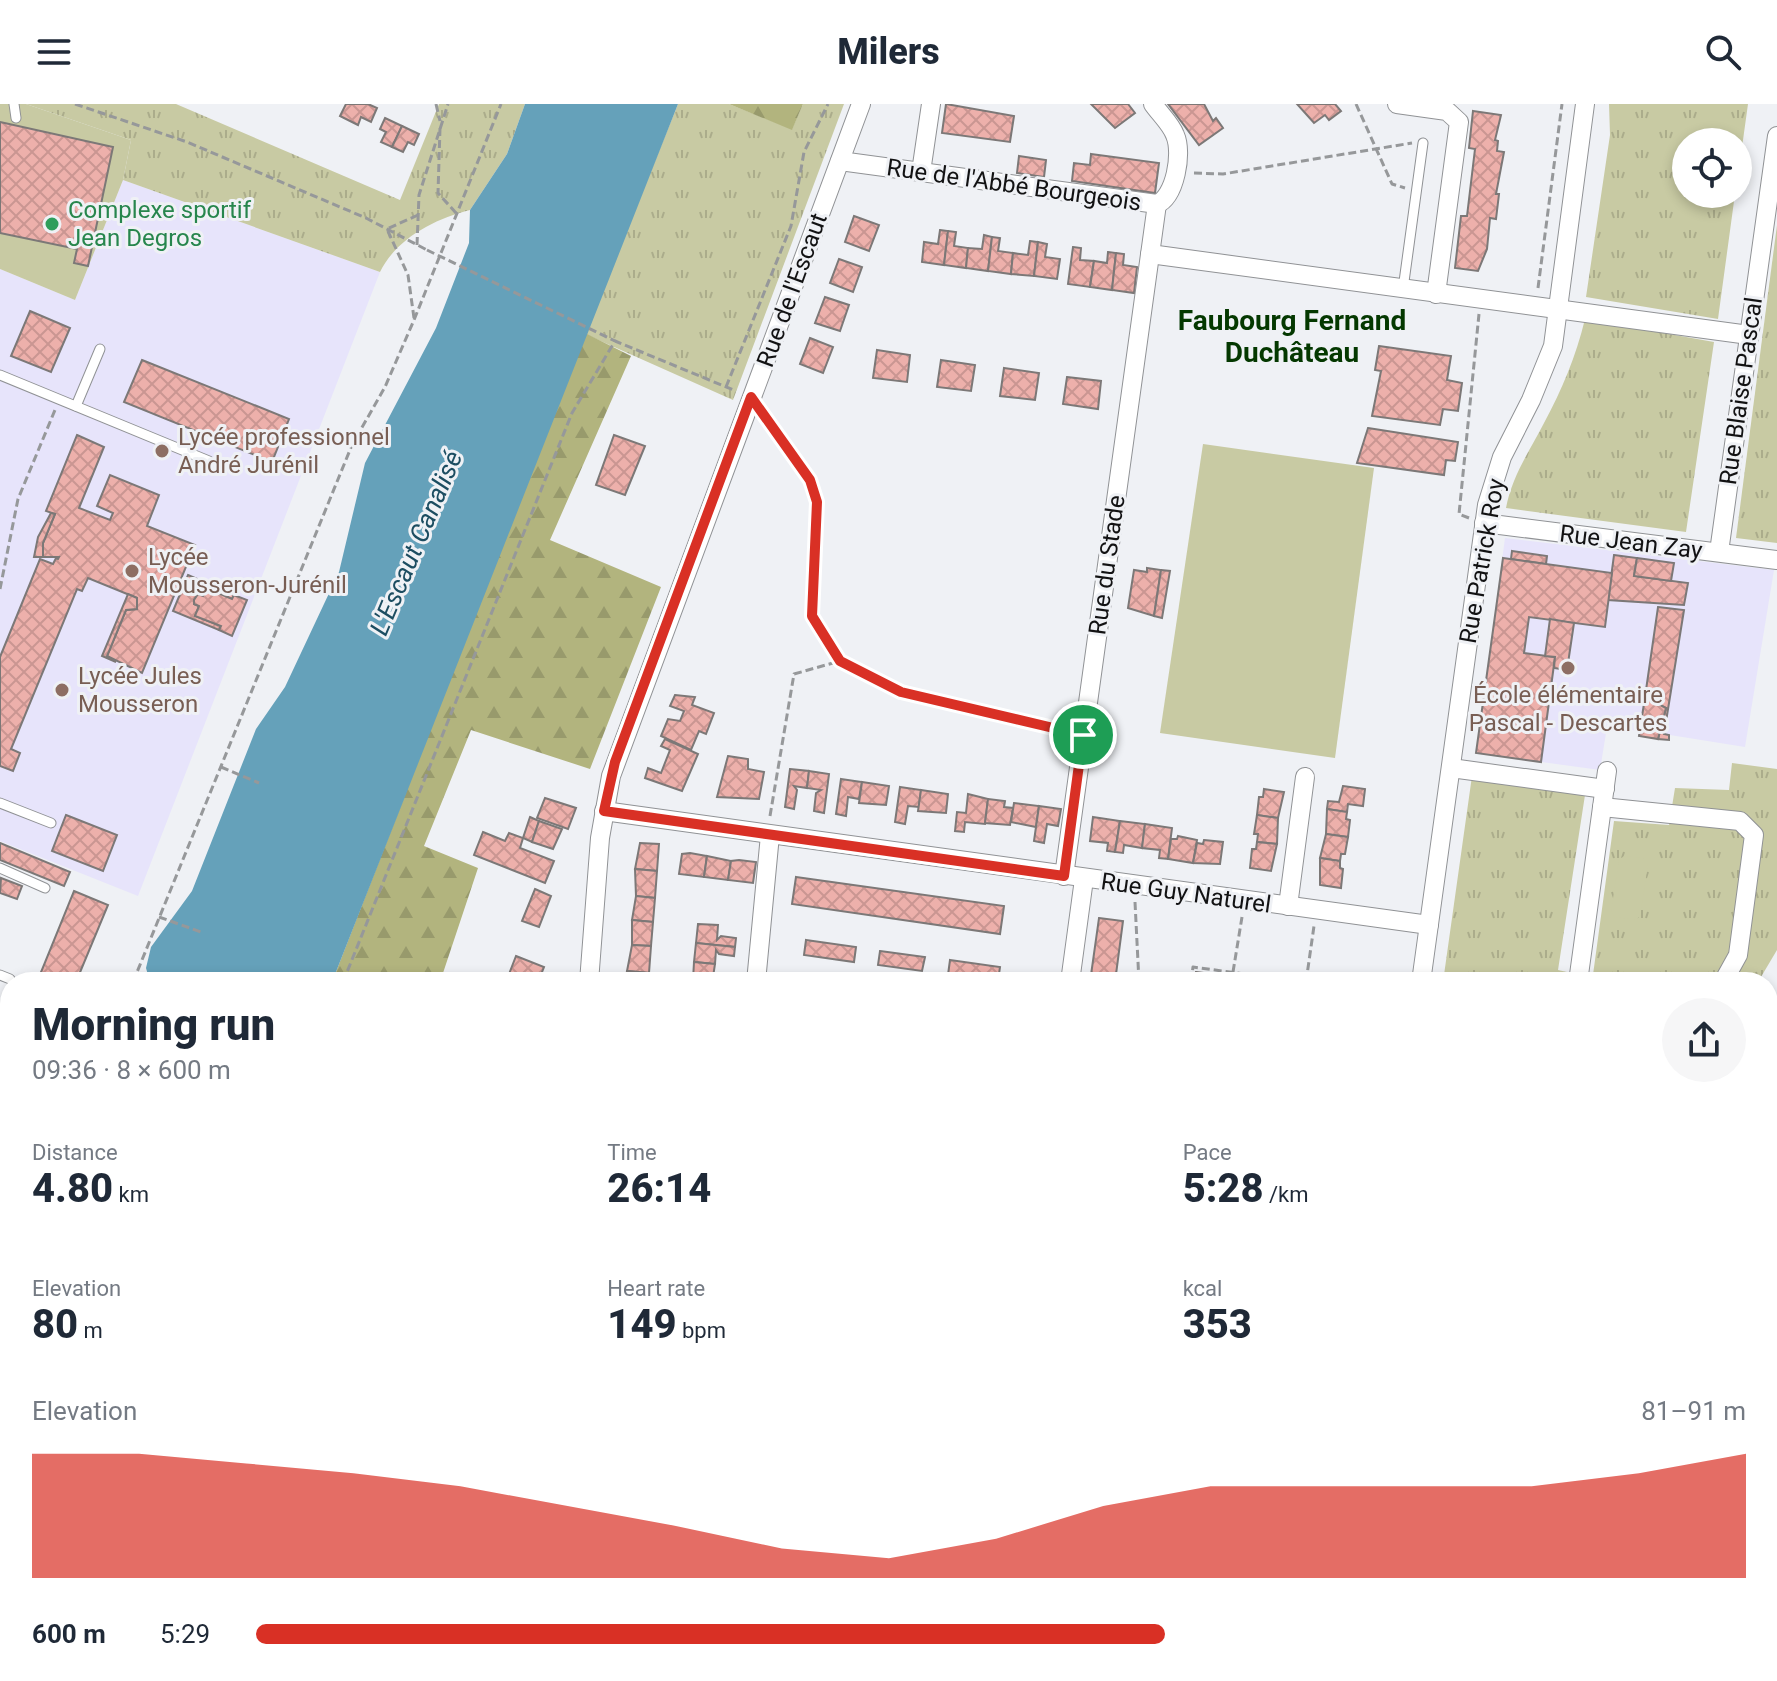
<!DOCTYPE html>
<meta charset="utf-8">
<style>
body{margin:0;font-family:Roboto,sans-serif;background:#f6f6f7;color:#1f2937;height:100vh;display:flex;flex-direction:column;font-size:30px;white-space:nowrap}
*{box-sizing:border-box;margin:0}
p{font-size:26px;color:#747a83}
.icon{flex:none;width:44px;height:44px;fill:none;stroke:currentColor;stroke-width:2;stroke-linecap:round;stroke-linejoin:round}
.map{position:relative;flex:1;overflow:hidden}
.sheet{position:absolute;left:0px;top:868px;width:1778px;height:710px;display:flex;flex-direction:column;background:#fff;border-radius:32px 32px 0 0;box-shadow:0 4px 12px #0003}
.sheet>*{flex:none}
.buttons{position:absolute;left:1672px;top:24px;display:grid;gap:16px}
.buttons a{display:grid;place-items:center;width:80px;height:80px;border-radius:50%;background:#fff;box-shadow:0 4px 12px #0003;font-size:40px}
.pin{position:absolute;display:grid;place-items:center;width:68px;height:68px;color:#fff;margin:-34px;border:4px solid #fff;border-radius:50%;box-shadow:0 2px 8px #0007}
.round{display:grid;place-items:center;flex:none;width:84px;height:84px;border-radius:42px;background:#f6f6f7}
.headline{display:flex;align-items:center;justify-content:space-between;height:136px;padding:0 32px}
h1{font-size:44px;font-weight:800;line-height:60px}
.metrics{display:grid;grid-template-columns:repeat(3,1fr);gap:12px;height:136px;padding:8px 32px}
.metrics div{display:grid;align-content:center}
.metrics b{font-size:40px;font-weight:800}
.metrics small{font-size:22px;font-weight:400}
.metrics p{font-size:22px}
.chart{height:224px;padding:16px 32px}
.chart p{display:flex;justify-content:space-between}
.chart svg{width:100%;height:144px;margin-top:8px;fill:#d93025;opacity:.7}
ul{padding:0 32px;list-style:none;font-size:26px}
li{display:grid;grid-template-columns:128px 96px 1fr;align-items:center;height:60px}
li i{height:20px;border-radius:10px;background:#d93025}
header{display:flex;justify-content:space-between;align-items:center;height:104px;padding:0 32px;background:#fff;font-size:36px;font-weight:800}
.map>svg:first-child{display:block}
</style>
<header><svg class="icon" aria-label="menu" viewBox="0 0 24 24"><path d="M4 6h16M4 12h16M4 18h16"/></svg>Milers<svg class="icon" aria-label="search" viewBox="0 0 24 24"><circle cx="10" cy="10" r="6"/><path d="M15 15l6 6"/></svg></header>
<div class="map">
<svg width="1777" height="1577" viewBox="0 0 1777 1577">
<defs>
<pattern id="industrial-grid" width="8" height="8" patternUnits="userSpaceOnUse" patternTransform="scale(2)"><rect width="8" height="8" fill="#dde3ed"/><path d="M0 4h8M4 0v8" fill="none" stroke="#bdc2ca"/></pattern>
<pattern id="grass-tufts" width="24" height="20" patternUnits="userSpaceOnUse" patternTransform="scale(2)"><rect width="24" height="20" fill="#c8caa3"/><path d="M3 7l-1-3M5 7V3M7 7l1-3M15 17l-1-3M17 17v-4M19 17l1-3" fill="none" stroke="#abac8b"/></pattern>
<pattern id="forest-firs" width="22" height="20" patternUnits="userSpaceOnUse" patternTransform="scale(2)"><rect width="22" height="20" fill="#b2b47e"/><path d="M5 1l3.5 6h-7zM16 11l3.5 6h-7z" fill="#989a6c"/></pattern>
<pattern id="building-cross-hatch" width="8" height="8" patternUnits="userSpaceOnUse" patternTransform="scale(2)"><rect width="8" height="8" fill="#edb0ab"/><path d="M0 0l8 8M0 8l8-8" fill="none" stroke="#ca9692"/></pattern>
</defs>
<rect width="100%" height="100%" fill="#eff1f5"/>
<polygon fill="url(#industrial-grid)" points="1768,1061 1777,1066 1777,1118 1768,1156"/>
<g fill="#e7e4fb">
<polygon points="123,76 380,168 138,792 0,737 0,165 75,196"/>
<polygon points="1505,434 1774,466 1745,643 1670,631 1669,636 1639,632 1639,627 1607,623 1600,666 1476,649"/>
</g>
<g fill="url(#grass-tufts)">
<path d="M26,0h150l224,96 39,-96h86l-18,50 -37,56c-36,9 -74,29 -90,62l-257,-92 8,-40z"/>
<polygon points="678,0 729,0 792,25 803,0 844,0 733,296 585,230"/>
<polygon points="1609,0 1748,0 1738,72 1738,38 1686,38 1686,90 1735,90 1718,215 1586,193 1610,31"/>
<polygon points="1777,121 1777,439 1736,434"/>
<path d="M1585,215l129,23 -28,190 -180,-24c6,-32 23,-56 38,-85 18,-33 32,-67 41,-104z"/>
<polygon points="1732,659 1777,665 1777,846 1758,878 1592,878 1614,717 1669,721 1675,684 1729,686"/>
<polygon points="1472,672 1585,691 1558,866 1567,868 1565,878 1443,878"/>
<polygon points="645,1568 735,1568 734,1577 644,1577"/>
</g>
<g fill="url(#forest-firs)">
<polygon points="729,0 803,0 792,26"/>
<polygon points="585,229 631,252 550,436 661,483 590,665 471,626 424,742 478,764 440,878 332,878"/>
<polygon points="0,1023 10,1025 10,1238 0,1263"/>
</g>
<g fill="#c8caa3">
<polygon points="0,0 26,0 131,36 123,76 75,196 0,165"/>
<polygon points="1203,340 1374,364 1335,654 1160,629"/>
<polygon points="1624,752 1643,754 1648,760 1640,812 1636,816 1614,813 1611,807 1619,756"/>
</g>
<g fill="#65a1ba">
<polygon points="525,0 678,0 332,878 150,878 146,864 151,843 192,787 256,625 285,583 339,468 365,359 436,224 469,139 470,106 507,50"/>
<polygon points="10,1231 10,1568 30,1568 27,1577 0,1577 0,1258"/>
</g>
<g fill="url(#building-cross-hatch)" stroke="#7c7877" stroke-width="2">
<polygon points="346,0 368,0 377,4 371,18 361,13 358,21 340,12"/>
<polygon points="946,0 1014,12 1010,38 942,29"/>
<polygon points="1091,0 1128,0 1135,9 1115,24"/>
<polygon points="1168,0 1204,0 1213,17 1216,14 1223,24 1199,41"/>
<polygon points="1297,0 1335,0 1341,7 1329,16 1325,11 1314,19"/>
<polygon points="1473,7 1501,11 1495,36 1498,37 1497,47 1504,48 1496,90 1499,90 1496,115 1490,114 1487,145 1478,167 1455,164 1461,112 1467,112 1475,45 1469,44"/>
<polygon points="385,14 402,22 392,43 381,38 386,28 380,25"/>
<polygon points="0,18 113,43 88,162 74,159 77,145 0,129"/>
<polygon points="402,22 419,30 414,41 408,38 403,48 392,43"/>
<polygon points="1091,50 1159,59 1155,89 1072,77 1074,59 1090,61"/>
<polygon points="1019,52 1046,56 1044,73 1017,69"/>
<polygon points="854,112 879,121 869,147 845,138"/>
<polygon points="940,126 948,127 944,161 922,158 924,138 938,140"/>
<polygon points="948,127 956,128 954,142 968,144 966,164 944,161"/>
<polygon points="984,131 992,133 988,167 966,164 968,144 982,145"/>
<polygon points="992,133 1000,134 998,147 1013,149 1011,170 988,167"/>
<polygon points="1030,137 1038,138 1034,172 1011,170 1013,149 1028,151"/>
<polygon points="1038,138 1047,140 1045,153 1060,155 1057,175 1034,172"/>
<polygon points="1073,143 1081,144 1080,156 1094,157 1090,183 1068,180"/>
<polygon points="1108,148 1116,149 1112,186 1090,183 1094,157 1107,159"/>
<polygon points="1116,149 1124,150 1123,161 1137,163 1134,189 1112,186"/>
<polygon points="839,155 862,163 853,188 830,179"/>
<polygon points="825,193 849,201 840,227 815,219"/>
<polygon points="30,207 70,224 51,268 11,252"/>
<polygon points="810,234 833,243 823,269 800,260"/>
<polygon points="1379,242 1451,252 1447,276 1462,279 1458,307 1443,305 1440,321 1372,312 1381,267 1375,266"/>
<polygon points="877,246 910,251 907,278 873,274"/>
<polygon points="142,256 289,315 272,358 124,298"/>
<polygon points="941,256 975,261 971,287 937,283"/>
<polygon points="1004,264 1039,269 1035,296 1000,292"/>
<polygon points="1067,273 1101,277 1098,305 1063,300"/>
<polygon points="1368,324 1458,338 1455,357 1446,356 1444,371 1357,359"/>
<polygon points="77,331 104,343 79,404 110,416 113,409 97,402 110,371 159,391 147,422 195,441 142,569 107,552 126,506 137,505 137,494 88,474 82,487 77,485 11,645 20,649 13,667 0,662 0,553 40,455 53,460 56,454 58,455 59,453 43,453 43,439 55,410 46,407"/>
<polygon points="614,331 645,342 625,391 596,381"/>
<polygon points="51,409 55,410 43,439 43,453 34,453 38,433"/>
<polygon points="1512,447 1547,452 1546,460 1511,455"/>
<polygon points="1614,451 1637,454 1634,472 1688,479 1684,501 1608,496"/>
<polygon points="1503,454 1612,469 1605,523 1529,513 1524,549 1555,553 1541,658 1476,649"/>
<polygon points="1637,454 1674,459 1671,477 1634,472"/>
<polygon points="1147,464 1161,466 1154,512 1128,504 1134,466 1147,468"/>
<polygon points="1161,466 1170,467 1162,514 1154,512"/>
<polygon points="188,471 234,491 232,495 206,484 203,492 198,490 194,496 194,500 199,502 195,512 221,522 219,526 173,507"/>
<polygon points="206,484 232,495 234,491 247,496 232,532 219,526 221,522 195,512 199,502 194,500 194,496 198,490 203,492"/>
<polygon points="128,490 137,494 137,505 126,506 107,552 116,558 102,552"/>
<polygon points="1658,503 1684,506 1664,630 1669,631 1669,636 1658,635 1666,604 1645,593"/>
<polygon points="1550,515 1574,519 1567,566 1554,564 1555,553 1545,552"/>
<polygon points="675,591 695,593 692,601 714,609 706,630 699,627 691,646 661,632 668,615 680,617 684,607 670,602"/>
<polygon points="1645,593 1666,604 1658,635 1639,632"/>
<polygon points="665,635 698,650 682,687 645,674 648,664 661,669 670,646 661,642"/>
<polygon points="728,652 748,655 748,665 764,668 759,695 717,693"/>
<polygon points="790,665 809,667 807,684 794,682 797,686 794,705 785,703"/>
<polygon points="809,667 829,670 824,709 814,707 816,689 821,686 807,684"/>
<polygon points="841,675 862,678 859,695 848,693 846,712 836,710"/>
<polygon points="862,678 889,682 886,701 859,699"/>
<polygon points="1343,682 1365,685 1363,702 1348,700 1347,708 1327,705 1328,697 1339,698"/>
<polygon points="900,683 921,686 919,703 908,702 905,720 895,718"/>
<polygon points="1264,685 1284,688 1278,714 1257,711 1259,693 1263,693"/>
<polygon points="921,686 948,690 946,709 918,707"/>
<polygon points="968,690 988,695 985,720 965,718 964,728 955,727 957,708 966,709"/>
<polygon points="545,694 576,704 568,725 537,714"/>
<polygon points="988,695 1005,697 1004,703 1013,704 1010,721 985,719"/>
<polygon points="1014,699 1039,702 1036,723 1011,718"/>
<polygon points="1039,702 1061,705 1058,722 1047,720 1044,739 1034,737"/>
<polygon points="1327,705 1347,708 1346,715 1350,716 1348,733 1326,730"/>
<polygon points="66,711 117,731 103,767 52,747"/>
<polygon points="1257,711 1278,714 1277,740 1257,738 1258,730 1254,730"/>
<polygon points="530,713 539,717 532,738 523,734"/>
<polygon points="1093,713 1120,717 1115,748 1107,747 1108,739 1090,737"/>
<polygon points="539,717 562,725 553,745 532,738"/>
<polygon points="1120,717 1145,720 1142,744 1124,741 1123,749 1115,748"/>
<polygon points="1145,720 1172,724 1168,755 1159,754 1160,746 1142,744"/>
<polygon points="483,728 505,737 509,729 523,734 520,744 554,757 545,779 474,751"/>
<polygon points="1326,730 1348,733 1345,750 1341,750 1340,757 1320,754"/>
<polygon points="1178,732 1197,736 1193,759 1168,755 1171,735 1177,735"/>
<polygon points="1204,736 1223,738 1220,760 1193,759 1197,739 1203,740"/>
<polygon points="1257,738 1277,740 1271,767 1250,764 1252,745 1256,745"/>
<polygon points="0,739 70,768 64,782 0,756"/>
<polygon points="640,739 659,740 657,767 635,765"/>
<polygon points="690,749 707,752 704,773 679,770 682,750"/>
<polygon points="707,752 731,757 728,776 704,773"/>
<polygon points="1320,754 1340,757 1340,764 1343,765 1341,784 1320,781"/>
<polygon points="739,756 756,758 753,779 728,776 731,757"/>
<polygon points="635,765 657,767 655,794 636,792"/>
<polygon points="796,773 1004,802 1000,830 792,800"/>
<polygon points="1,774 22,782 17,795 0,789"/>
<polygon points="535,785 551,792 539,823 522,817"/>
<polygon points="74,787 108,801 76,878 37,878"/>
<polygon points="636,792 655,794 653,818 632,816"/>
<polygon points="1099,814 1123,817 1115,878 1090,878"/>
<polygon points="632,816 653,818 651,842 632,841"/>
<polygon points="698,820 718,821 717,836 721,832 736,834 735,843 696,839"/>
<polygon points="806,836 856,843 854,858 804,851"/>
<polygon points="696,839 735,843 734,852 719,850 716,846 715,860 694,858"/>
<polygon points="632,841 651,842 649,869 627,867"/>
<polygon points="880,847 925,853 922,867 878,861"/>
<polygon points="516,852 544,863 538,878 506,878"/>
<polygon points="950,856 1000,863 998,877 948,871"/>
<polygon points="694,858 715,860 713,873 717,869 733,871 732,878 693,876"/>
<polygon points="627,867 649,869 648,878 626,878"/>
<polygon points="1196,868 1274,878 1195,878"/>
<polygon points="415,1568 421,1568 476,1574 476,1577 414,1577"/>
<polygon points="525,1568 557,1568 556,1577 524,1577"/>
<polygon points="765,1568 798,1568 796,1577 764,1576"/>
<polygon points="831,1568 862,1572 862,1577 830,1574"/>
<polygon points="894,1568 927,1569 926,1577 892,1577"/>
<polygon points="1209,1568 1232,1570 1231,1577 1208,1576"/>
<polygon points="1481,1568 1500,1568 1500,1577 1480,1577"/>
<polygon points="1313,1569 1345,1573 1345,1577 1312,1577"/>
</g>
<g fill="none" stroke-linecap="round" stroke-linejoin="round">
<defs>
<g id="service">
<polyline points="14,0 16,14"/>
<polyline points="1403,185 1423,39"/>
<polyline points="0,271 209,357"/>
<polyline points="76,302 100,245"/>
<polyline points="0,699 51,719"/>
<polyline points="0,764 45,784"/>
<polyline points="0,871 10,875"/>
<polyline points="0,1194 10,1154"/>
<polyline points="1416,1577 1418,1568"/>
</g>
<g id="minor">
<path d="M1153,0c7,10 18,20 22,31 8,18 0,62 -18,69"/>
<polyline points="1397,0 1447,7 1459,18 1436,190"/>
<polyline points="840,57 1157,100"/>
<polyline points="921,68 931,0"/>
<polyline points="1150,150 1749,231"/>
<polyline points="1484,419 1777,456"/>
<polyline points="1719,448 1777,32"/>
<polyline points="1451,664 1605,685"/>
<polyline points="1602,703 1740,717 1754,731 1738,851 1723,878"/>
<polyline points="604,707 1429,821"/>
<polyline points="1064,772 1157,100"/>
<polyline points="1288,802 1305,673"/>
<polyline points="589,878 600,734 611,672 861,0"/>
<polyline points="756,878 770,731"/>
<polyline points="1070,878 1084,775"/>
<polyline points="1421,878 1487,401 1502,353 1531,296 1553,242 1585,0"/>
<polyline points="1578,878 1607,667"/>
<polyline points="1029,1568 1097,1577"/>
<polyline points="47,1577 51,1568"/>
<polyline points="630,1577 632,1568"/>
<polyline points="751,1577 752,1568"/>
<polyline points="876,1577 878,1568"/>
<polyline points="990,1577 991,1568"/>
<polyline points="1113,1577 1115,1568"/>
<polyline points="1241,1577 1242,1568"/>
<polyline points="1294,1577 1295,1568"/>
</g>
<polyline id="tertiary" points="493,1577 495,1568"/>
<g id="primary">
<polyline points="0,966 10,969"/>
<polyline points="0,995 10,999"/>
<polyline points="1768,1421 1777,1422"/>
</g>
</defs>
<use href="#service" stroke="#909295" stroke-width="11"/>
<use href="#minor" stroke="#909295" stroke-width="20"/>
<use href="#tertiary" stroke="#909295" stroke-width="24"/>
<use href="#primary" stroke="#909295" stroke-width="30"/>
<g stroke="#96989a" stroke-width="3" stroke-dasharray="8 4" stroke-linecap="butt">
<polyline points="75,0 187,38 366,114 427,146"/>
<polyline points="436,0 440,17"/>
<polyline points="1356,0 1392,80 1405,84"/>
<polyline points="440,24 438,89 456,109"/>
<polyline points="1194,69 1223,70 1412,39"/>
<polyline points="417,141 419,91 448,0"/>
<polyline points="1538,184 1562,0"/>
<polyline points="414,214 408,171 387,125 418,111"/>
<polyline points="726,283 791,122 804,48 828,0"/>
<polyline points="764,311 810,376 817,398 812,512 840,557 901,588 1067,627"/>
<polyline points="1469,414 1459,410 1479,210"/>
<polyline points="0,485 18,395 55,306"/>
<polyline points="221,663 259,679"/>
<polyline points="770,712 794,570 840,557"/>
<polyline points="1135,798 1139,878"/>
<polyline points="159,813 201,828"/>
<polyline points="1233,868 1242,813"/>
<polyline points="133,878 352,341 385,283 414,216 501,0"/>
<polyline points="343,878 572,309 615,237 736,287"/>
<polyline points="1191,878 1193,863 1303,878"/>
<polyline points="1306,878 1314,822"/>
<polyline points="0,916 10,919"/>
<polyline points="0,1089 10,1092"/>
<polyline points="0,1239 10,1213"/>
</g>
<use href="#service" stroke="#fff" stroke-width="9"/>
<use href="#minor" stroke="#fff" stroke-width="18"/>
<use href="#tertiary" stroke="#fff" stroke-width="22"/>
<use href="#primary" stroke="#fff" stroke-width="28"/>
<polyline stroke="#96989a" stroke-width="3" stroke-dasharray="8 4" stroke-linecap="butt" points="427,146 615,237"/>
</g>
<g fill="none" stroke-linecap="round" stroke-linejoin="round">
<defs>
<polygon id="route" points="751,293 810,376 817,398 812,512 840,557 901,588 1083,631 1064,772 604,707 615,658"/>
</defs>
<use href="#route" stroke="#fff" stroke-width="16"/>
<use href="#route" stroke="#d93025" stroke-width="10"/>
</g>
<circle fill="#2e9e5b" stroke="#eff1f5" stroke-width="3" cx="52" cy="120" r="8"/>
<g fill="#8d6e63" stroke="#eff1f5" stroke-width="3">
<circle cx="162" cy="347" r="8"/>
<circle cx="132" cy="467" r="8"/>
<circle cx="1568" cy="564" r="8"/>
<circle cx="62" cy="586" r="8"/>
</g>
<g text-anchor="middle" stroke-width="6" stroke-linejoin="round" paint-order="stroke">
<g font-size="24" fill="#121213" stroke="#eff1f5">
<text transform="translate(1014 81) rotate(8)" y="8">Rue de l'Abbé Bourgeois</text>
<text transform="translate(792 186) rotate(-70)" y="8">Rue de l'Escaut</text>
<text transform="translate(1741 287) rotate(-82)" y="8">Rue Blaise Pascal</text>
<text transform="translate(1631 438) rotate(7)" y="8">Rue Jean Zay</text>
<text transform="translate(1482 457) rotate(-80)" y="8">Rue Patrick Roy</text>
<text transform="translate(1107 461) rotate(-82)" y="8">Rue du Stade</text>
<text transform="translate(1186 789) rotate(8)" y="8">Rue Guy Naturel</text>
</g>
<g font-size="24" fill="#27864d" stroke="#eff1f5" text-anchor="start">
<text x="68" y="114">Complexe sportif<tspan x="68" dy="28">Jean Degros</tspan></text>
</g>
<g font-size="24" fill="#785e54" stroke="#eff1f5" text-anchor="start">
<text x="178" y="341">Lycée professionnel<tspan x="178" dy="28">André Jurénil</tspan></text>
<text x="148" y="461">Lycée<tspan x="148" dy="28">Mousseron-Jurénil</tspan></text>
<text x="78" y="580">Lycée Jules<tspan x="78" dy="28">Mousseron</tspan></text>
<text x="1568" y="599" text-anchor="middle">École élémentaire<tspan x="1568" dy="28">Pascal - Descartes</tspan></text>
</g>
<g font-size="26" font-style="italic" fill="#1c4d61" stroke="#eff1f5">
<text transform="translate(416 439) rotate(-67)" y="9">L'Escaut Canalisé</text>
</g>
<g font-size="28" font-weight="bold" fill="#043800" stroke="#eff1f5">
<text x="1292" y="226">Faubourg Fernand<tspan x="1292" dy="32">Duchâteau</tspan></text>
</g>
</g>
</svg>
<div class="buttons">
<a><svg class="icon" aria-label="locate" viewBox="0 0 24 24"><circle cx="12" cy="12" r="6"/><path d="M12 2v4M12 18v4M2 12h4M18 12h4"/></svg></a>
</div>
<div class="pin" style="left:1083px;top:631px;background:#1e9e55"><svg class="icon" aria-label="arrive" viewBox="0 0 24 24"><path d="M6 21V4h12l-3 4 3 4H6"/></svg></div>
<section class="sheet">
<div class="headline"><div><h1>Morning run</h1><p>09:36 · 8 × 600 m</p></div><a class="round"><svg class="icon" aria-label="share" viewBox="0 0 24 24"><path d="M12 15V3M7 8l5-5 5 5M5 13v7h14v-7"/></svg></a></div>
<div class="metrics">
<div><p>Distance</p><b>4.80<small> km</small></b></div>
<div><p>Time</p><b>26:14</b></div>
<div><p>Pace</p><b>5:28<small> /km</small></b></div>
</div>
<div class="metrics">
<div><p>Elevation</p><b>80<small> m</small></b></div>
<div><p>Heart rate</p><b>149<small> bpm</small></b></div>
<div><p>kcal</p><b>353</b></div>
</div>
<div class="chart"><p><span>Elevation</span>81–91 m</p>
<svg viewBox="0 0 160 44" preserveAspectRatio="none"><path d="M0 44V6L10 6L20 9L30 12L40 16L50 22L60 28L70 35L80 38L90 32L100 22L110 16L120 16L130 16L140 16L150 12L160 6V44z"/></svg>
</div>
<ul>
<li><b>600 m</b>5:29<i style="width:61%"></i></li>
</ul>
</section>
</div>
